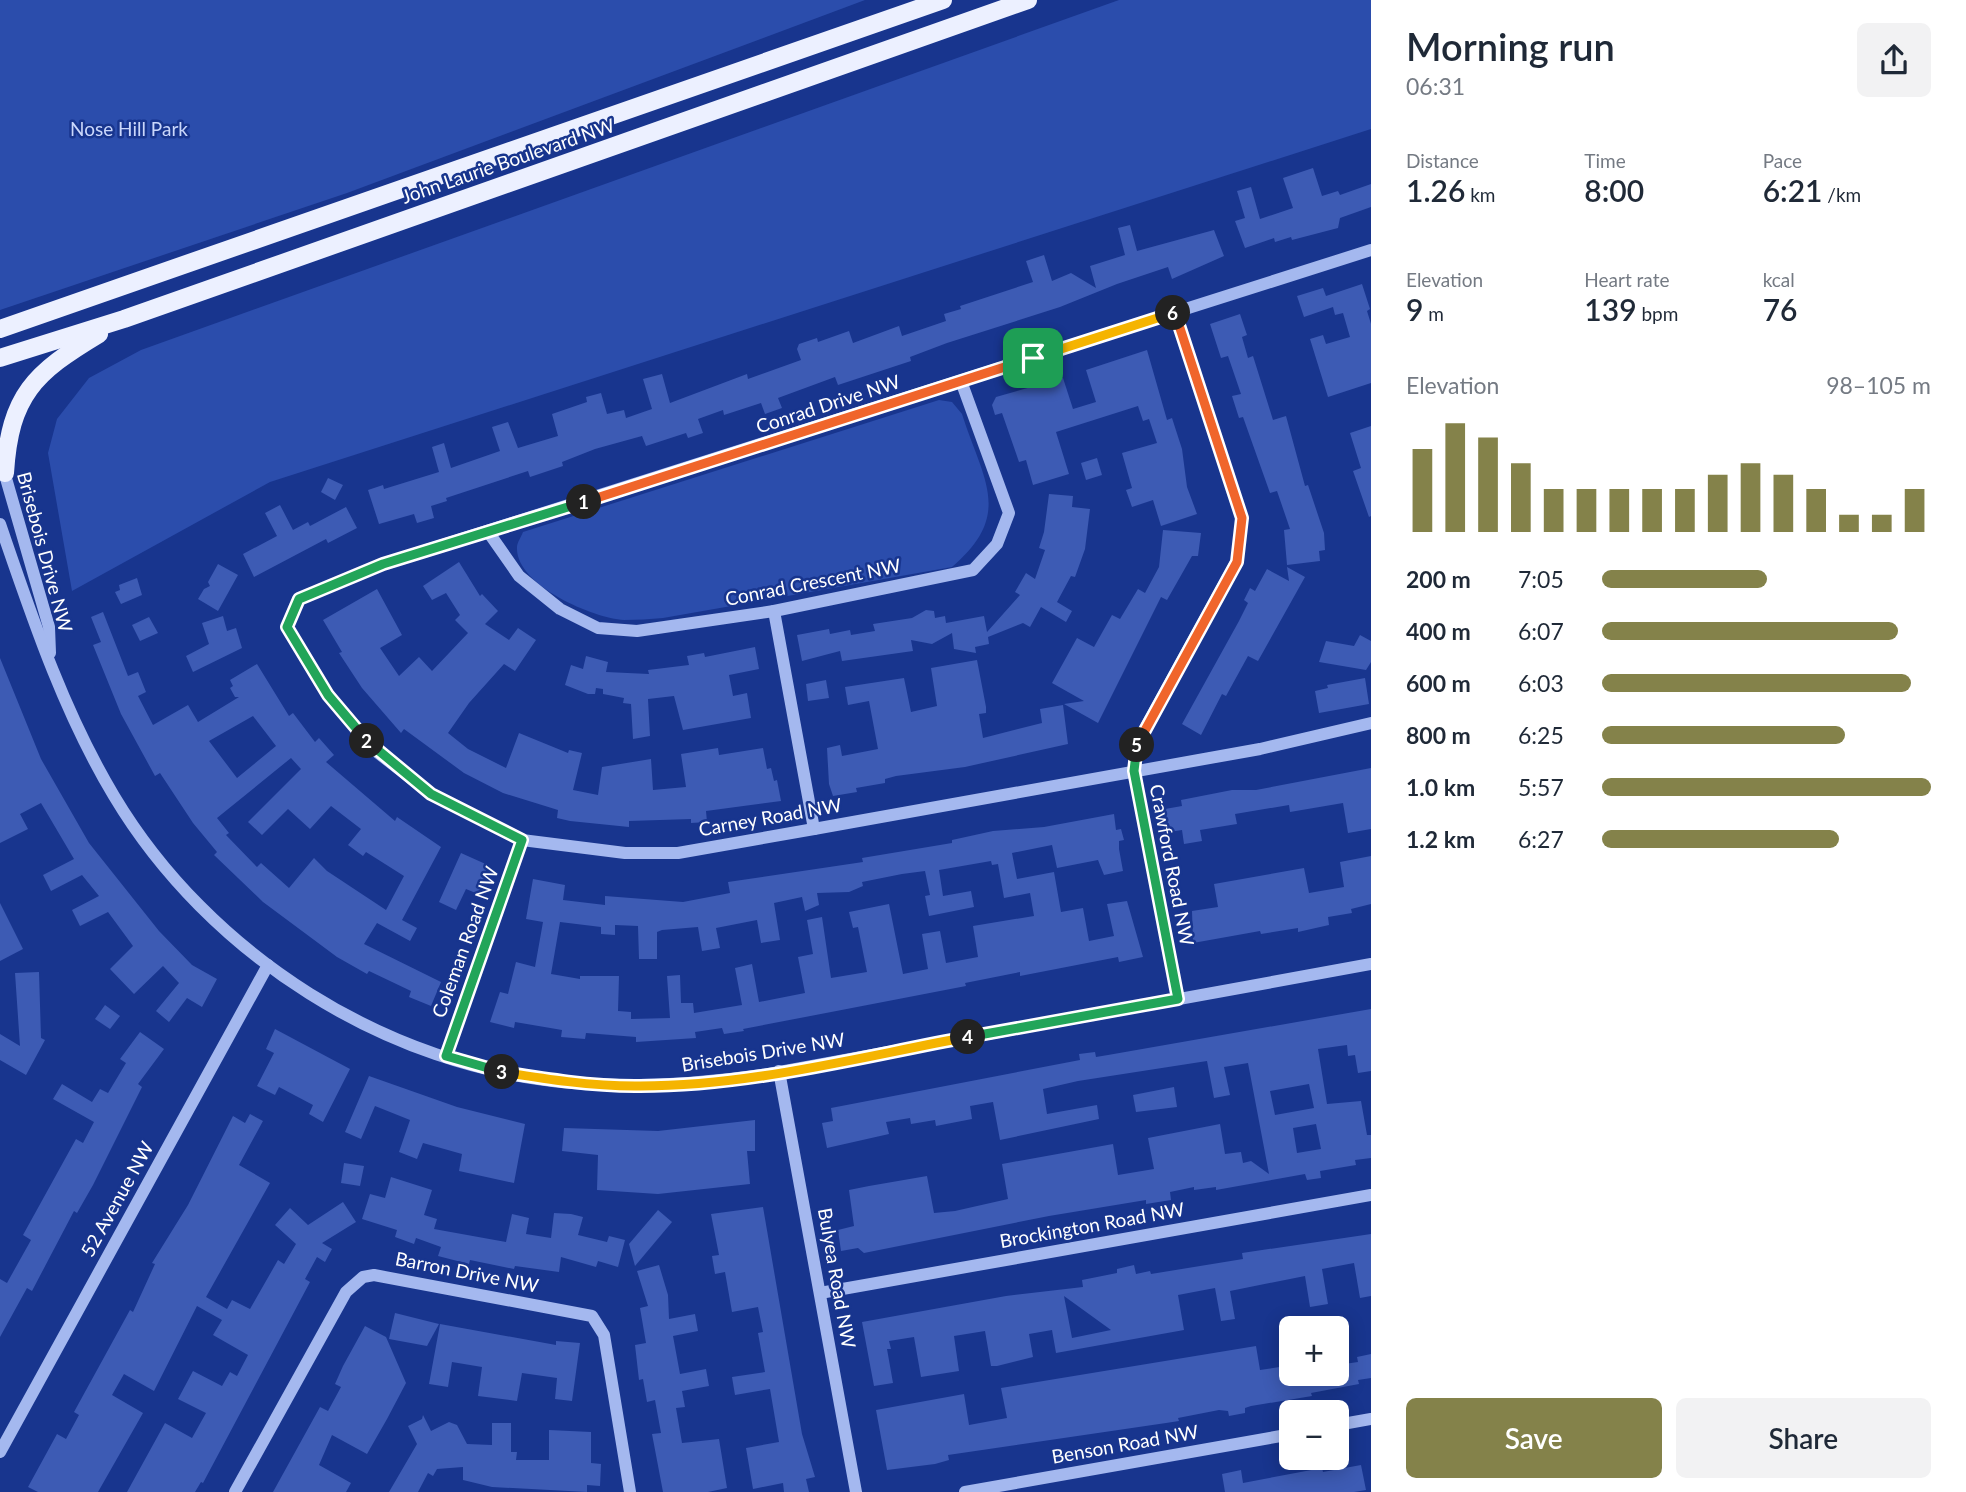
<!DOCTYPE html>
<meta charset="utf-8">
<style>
body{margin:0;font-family:Lato,sans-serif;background:#f2f2f3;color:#1f2937;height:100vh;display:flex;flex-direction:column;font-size:26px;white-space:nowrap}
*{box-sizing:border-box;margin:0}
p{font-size:23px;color:#747a83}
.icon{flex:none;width:38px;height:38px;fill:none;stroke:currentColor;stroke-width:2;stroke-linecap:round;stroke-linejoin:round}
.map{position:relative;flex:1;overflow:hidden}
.drawer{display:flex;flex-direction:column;background:#fff;width:595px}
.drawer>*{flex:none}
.fabs{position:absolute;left:1279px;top:1316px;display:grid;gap:14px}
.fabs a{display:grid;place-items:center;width:70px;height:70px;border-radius:10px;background:#fff;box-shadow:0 4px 18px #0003;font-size:35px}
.pin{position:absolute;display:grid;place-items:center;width:60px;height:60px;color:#fff;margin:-30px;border-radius:14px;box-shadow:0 4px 10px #0006}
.km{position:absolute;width:35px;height:35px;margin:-18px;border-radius:50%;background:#222;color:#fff;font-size:19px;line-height:35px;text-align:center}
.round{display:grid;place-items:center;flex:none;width:74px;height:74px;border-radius:10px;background:#f2f2f3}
.head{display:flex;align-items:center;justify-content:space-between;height:119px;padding:0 35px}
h1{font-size:38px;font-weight:600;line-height:52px}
.stats{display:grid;grid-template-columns:repeat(3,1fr);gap:10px;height:119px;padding:7px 35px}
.stats div{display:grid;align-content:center}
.stats b{font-size:30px;font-weight:600}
.stats small{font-size:19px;font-weight:400}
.stats p{font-size:19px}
.chart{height:196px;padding:14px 35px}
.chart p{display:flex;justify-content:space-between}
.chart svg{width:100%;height:126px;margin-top:7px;stroke:#84824a;stroke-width:6}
.primary-button{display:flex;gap:14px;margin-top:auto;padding:14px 35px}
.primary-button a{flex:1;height:80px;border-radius:10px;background:#84824a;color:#fff;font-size:28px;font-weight:600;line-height:80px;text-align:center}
.primary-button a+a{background:#f2f2f3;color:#1f2937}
ul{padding:0 35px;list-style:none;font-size:23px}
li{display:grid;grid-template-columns:112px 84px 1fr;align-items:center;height:52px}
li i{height:18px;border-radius:9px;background:#84824a}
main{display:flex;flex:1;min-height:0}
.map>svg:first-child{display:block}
</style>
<main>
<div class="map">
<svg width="1371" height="1492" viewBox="0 0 1371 1492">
<rect width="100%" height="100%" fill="#18358e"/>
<g fill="#2b4dac">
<polygon points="0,0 865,0 347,193 0,310"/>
<polygon points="1119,0 1371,0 1371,129 270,482 72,591 48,453 57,419 89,378 141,350"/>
<path d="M939,400l13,2 10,12c21,66 52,100 -10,153l-289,51c-13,1 -26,2 -39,2 -31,-2 -109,-35 -107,-73 0,-4 4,-10 6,-15z"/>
</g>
<g fill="#3d5bb4" fill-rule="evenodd">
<polygon points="1313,168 1322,196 1338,191 1340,195 1371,184 1371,207 1340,218 1338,228 1292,240 1291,237 1275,242 1274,238 1245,248 1235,221 1245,218 1237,191 1251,187 1260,219 1293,208 1283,178"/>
<polygon points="1130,225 1137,251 1214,230 1224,256 1172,279 1168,267 1117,284 1060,307 947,343 910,357 911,361 838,385 835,377 778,398 782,408 765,414 761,403 724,415 723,410 698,419 703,433 688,438 686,433 646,446 642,436 595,449 562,462 563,466 530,477 528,471 446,498 447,501 431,506 434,518 417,523 414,514 379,524 368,490 383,485 384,489 439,472 432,447 444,443 451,468 500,451 492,427 508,422 518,448 558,436 552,414 587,402 586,397 601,393 607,414 624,410 626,418 652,409 643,379 662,374 670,403 747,374 748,379 801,360 797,349 799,344 817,338 818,342 849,331 853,343 899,326 902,336 946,321 944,314 961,309 960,306 1033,282 1026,261 1044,255 1052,281 1071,273 1096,288 1090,266 1125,255 1118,228"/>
<polygon points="1362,284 1370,309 1367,311 1371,324 1371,383 1328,397 1310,339 1323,335 1326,344 1350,337 1343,313 1335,315 1333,307 1304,317 1297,296 1323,288 1326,296"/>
<polygon points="1240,314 1247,335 1242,337 1248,358 1253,356 1273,420 1286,416 1305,486 1308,485 1324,533 1325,550 1319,551 1320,561 1287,565 1284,530 1290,529 1277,491 1270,493 1243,417 1239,418 1232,396 1241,394 1228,356 1221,358 1210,324"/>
<polygon points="1147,350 1167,420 1172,418 1182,449 1187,487 1197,514 1161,526 1153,500 1132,507 1126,490 1132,488 1122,453 1157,443 1149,419 1143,421 1138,406 1056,432 1069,474 1033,485 1026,460 1019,462 1002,413 995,415 992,405 996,397 1063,378 1073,409 1096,402 1086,370"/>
<polygon points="1371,426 1371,516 1369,517 1353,471 1361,468 1350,433"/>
<polygon points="1097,458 1102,475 1086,480 1081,463"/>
<polygon points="328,478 343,485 335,500 321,492"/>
<polygon points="1049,494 1073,496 1072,507 1090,509 1085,549 1075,577 1071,576 1057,602 1072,611 1066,622 1041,607 1030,627 1023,623 988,637 989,644 975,647 976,653 954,649 952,633 932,644 911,640 913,651 842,661 840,651 802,661 797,635 829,629 830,634 850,630 851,635 875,631 873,624 912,618 926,610 934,611 935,618 945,616 946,623 984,616 987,632 1020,595 1015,592 1026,573 1035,579 1045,550 1039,548 1044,532"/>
<polygon points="280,505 293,530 308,522 310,526 346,507 357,528 328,543 326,539 254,577 243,554 277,536 265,513"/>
<polygon points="1163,530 1201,533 1198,556 1192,556 1167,600 1161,597 1098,723 1064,704 1084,701 1052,683 1077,638 1094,647 1112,615 1120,619 1138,589 1145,593 1159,567"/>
<polygon points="459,562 480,596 482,594 498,611 485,624 509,640 518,628 536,640 515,671 504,664 469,703 448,733 468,749 506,768 519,733 568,753 569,750 582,753 573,790 598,795 602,767 651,759 653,790 686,787 681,754 718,748 719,755 763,748 767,769 771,768 774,781 777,780 781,801 706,811 707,822 691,823 691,819 629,821 629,827 570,821 557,818 558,810 503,793 464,773 404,729 401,733 362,688 339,653 342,652 323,620 377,589 402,635 380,648 399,676 419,657 432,671 468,633 455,620 460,615 446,593 432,600 423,586"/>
<polygon points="218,564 238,575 218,611 198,599 204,589 210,586 208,582"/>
<polygon points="1287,567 1305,577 1258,661 1248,656 1226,696 1222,694 1201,735 1182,724 1239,621 1248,603 1244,600 1250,588 1255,591 1267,569 1289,581"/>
<polygon points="137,578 142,595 121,604 115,592 120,590 119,585"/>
<path d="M103,612l25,64 10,-4 8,20 -8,4 15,29 35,-20 10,17 41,-25h-4l-5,-9 3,-2 -3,-6 27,-16 32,52 4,-3 22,29 4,-4 15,17 -8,7 69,59 2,-4 44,30 -39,73 15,8 -7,13 -33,-18 -13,21 77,38 -10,24 -22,-9 2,-6 -42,-20 -2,3 -30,-17 -74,-55 -49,-47 3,-3 -24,-29 -33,-50 -5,3 -34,-62 -28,-69 8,-3 -10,-25zM253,716l23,30 -39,32 -28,-37zM291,758l10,11 -53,53 14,13 26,-26 22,20 21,-23 30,23 -13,16 15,11 3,-4 38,24 -18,34 -59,-39 -13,-13 -25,30 -28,-25 -4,4 -31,-32 3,-2 -12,-15z"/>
<polygon points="223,616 227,631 236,628 242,648 193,672 186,656 209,644 202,623"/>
<polygon points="149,617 158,633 140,641 132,625"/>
<polygon points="1360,635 1371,641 1371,662 1366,670 1319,662 1326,641 1354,646"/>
<polygon points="755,647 759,669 729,675 733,696 747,693 751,718 683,730 674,696 648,699 650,736 633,739 631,704 623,703 624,698 603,694 603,689 596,688 595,694 588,694 565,685 571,665 583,669 586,656 608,662 606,672 649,674 648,670 689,665 687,656 704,653 705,657"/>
<polygon points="0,658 41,759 89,843 159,931 192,965 217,979 202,1007 187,998 169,1022 156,1011 179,983 163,966 134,994 110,969 133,946 108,912 80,926 72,910 99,896 82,875 51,891 43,875 74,859 41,803 20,814 28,829 0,843"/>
<polygon points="977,660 986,707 986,713 979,714 983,738 1042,723 1040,709 1063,705 1068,744 965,767 896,776 885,779 885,783 856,788 857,792 833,796 829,784 827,748 840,745 842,756 878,749 869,701 848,705 845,687 904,678 911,712 937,706 931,668"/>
<polygon points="1365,678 1369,704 1319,713 1315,691 1328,688 1327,685"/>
<polygon points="826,680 829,698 808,701 806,684"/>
<polygon points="1371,768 1371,829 1348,833 1343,803 1290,812 1289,805 1235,814 1237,824 1200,830 1202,841 1184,844 1182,830 1169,832 1165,809 1182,806 1181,800 1232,790 1256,790"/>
<path d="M1114,814l2,16 5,-1 3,11 -5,1v8l4,22 -19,4 -6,-15 -41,8 -5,-23 -40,8 5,26 37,-7 7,40 22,-4 6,33 25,-5 -7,-32 20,-3 16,56 -24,5 -1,-5 -98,19v-4l-55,11 1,3 -223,43 1,2 -20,3 -2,-6 -27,4 1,6 -60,4v-5l-50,-4 -1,6 -24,-2 1,-7 -47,-8 -1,6 -24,-6 10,-30 8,2 8,-32 19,5 8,-45 -17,-3 7,-40 32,6 -2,15 42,5v-9l78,6 47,-9 -2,-11 135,-20 -1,-4 90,-15v-3l41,-9 51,-4zM991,861l1,4 6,-1 6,34 26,-5 4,23 -61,10 5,31 -32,6 -6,-32 -18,3 6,35 -25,5 -14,-70 -40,8 4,16 5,-1 9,45 -36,6 -9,-61 -15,3 6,34 -15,3 7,36 -46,9 -7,-38 -17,4 7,37 -48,8 -1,-10h-12l-1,-28 -13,1 3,42 -39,1v-7l-13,-1 1,-35h-39v3l-29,-5 9,-52 41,5v7l14,1v-10l23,1 1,33h18v-27l5,-2 36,-3 4,24 18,-3 -4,-20 41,-8 4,23 19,-3 -6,-37 28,-6 3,14 14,-6 -2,-12 32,-1 14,-6 -1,-4 40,-8 23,-3 5,24 -5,1 4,20 45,-9 -3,-16 -28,5 -4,-26z"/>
<polygon points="461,853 490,866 478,894 466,889 456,910 439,902"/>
<polygon points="1371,856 1371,904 1351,909 1352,913 1328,917 1329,925 1298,932 1298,928 1261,934 1260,931 1193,943 1192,911 1218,907 1214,884 1304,868 1309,893 1344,887 1340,862"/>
<polygon points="0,903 23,949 0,961"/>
<polygon points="39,972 41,1038 45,1040 26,1075 0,1060 0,1034 20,1046 15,973"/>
<polygon points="105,1005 120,1016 110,1029 95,1019"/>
<path d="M1371,1009v62l-13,2 -3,-18 -7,1 -1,-11 -29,4 9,55 34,-3 6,34h4v23l-16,2 1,5 -36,6 1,7 -14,2 -2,-6 -89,16v-3l-22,3v-3l-24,5 1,8 -25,4v-4l-97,16 -185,37 -6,-5 -17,3 -3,-21 16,-4 -5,-36 20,-4 58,-10 7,37 21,-2 53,-12 -6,-35 111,-20 5,31 36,-6 -6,-31 72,-14 5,30 16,-2 2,11 8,-2 18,13 -21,-111 -24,4 6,28 -16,3 -7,-37 -129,20 -35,8 4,25 50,-9 2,14 -99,21 -7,-38 -23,4 2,13 -36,7 -1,-6 -24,4 -1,-6 -24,4 3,12 -62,14 -5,-25 11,-2 -2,-13 249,-48 -1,-6 16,-2 1,5 12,-2zM1309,1084l5,24 -39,7 -5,-24zM1316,1124l5,25 -24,4 -4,-25z"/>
<polygon points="275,1029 350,1069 323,1122 309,1114 313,1105 279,1087 275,1095 257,1086 274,1053 266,1049"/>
<polygon points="140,1032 164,1049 138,1084 142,1087 93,1185 77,1213 74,1211 32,1291 27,1288 0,1337 0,1279 7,1283 31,1240 23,1235 76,1139 83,1143 94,1122 53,1099 62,1084 92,1102 100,1089 108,1093 126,1063 120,1059"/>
<polygon points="369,1076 457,1107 525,1124 514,1183 459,1171 462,1154 423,1143 417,1159 399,1152 410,1120 375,1106 361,1139 345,1132"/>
<polygon points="1174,1087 1177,1107 1136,1112 1133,1095"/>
<polygon points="250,1114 263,1121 239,1165 270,1183 206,1297 227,1309 232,1300 250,1309 278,1260 284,1264 296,1244 275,1225 290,1208 308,1225 343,1202 356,1222 322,1243 332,1249 325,1262 317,1257 305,1279 310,1282 203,1483 201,1482 195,1492 127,1492 165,1423 192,1438 206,1413 178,1399 193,1371 222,1386 230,1372 237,1376 248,1355 213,1335 222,1320 197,1306 154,1391 124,1374 112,1395 143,1413 98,1492 38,1492 28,1487 57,1434 66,1439 79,1415 74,1412 130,1310 133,1312 155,1264 152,1263 188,1205 233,1116 245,1123"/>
<polygon points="755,1120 755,1151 747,1151 750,1184 658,1194 597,1190 598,1155 562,1151 564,1128 658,1131"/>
<polygon points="344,1163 364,1166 360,1186 341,1183"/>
<polygon points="391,1177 432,1190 424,1215 437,1219 434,1229 506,1242 512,1214 529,1218 526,1234 551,1238 554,1213 571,1214 583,1217 578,1235 607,1242 609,1236 625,1240 618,1267 598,1261 596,1267 561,1257 559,1272 515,1266 514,1269 470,1260 469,1264 438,1256 441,1247 416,1238 414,1244 395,1237 397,1230 362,1219 370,1194 385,1198"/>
<polygon points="763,1207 802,1434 815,1477 806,1479 809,1492 784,1492 783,1483 753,1489 746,1448 779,1442 770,1389 735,1395 732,1377 765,1372 758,1333 763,1332 758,1307 732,1312 725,1272 715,1274 712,1256 719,1255 711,1214"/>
<polygon points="658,1210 672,1222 635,1266 629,1244"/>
<path d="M1371,1234v62l-11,2 -6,-35 -32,6 6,35 -18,3 -5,-31 -75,15 5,28 -14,2 -6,-33 -37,7 6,35 -128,23 -4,-23 -23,4 4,23 -36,9h-6l-6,-35 -31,5 5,35 -38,6 -7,-40 -25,4 2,8h-4l6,34 -19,3 -12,-64 144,-26 77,-9 -1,-7 35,-7v-4l17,-4 2,9 14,-3 1,3 92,-15 -1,-6zM1064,1296l47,34 -39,8z"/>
<polygon points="659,1265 668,1295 669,1319 695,1314 698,1331 673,1336 680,1374 706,1369 709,1386 682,1391 685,1407 676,1408 682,1443 719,1439 727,1488 708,1492 663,1492 652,1434 661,1433 655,1400 647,1402 643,1379 639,1380 635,1345 646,1343 640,1308 648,1306 637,1271"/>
<polygon points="395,1313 439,1324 427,1346 389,1339"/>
<polygon points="440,1324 556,1345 556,1341 580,1343 572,1401 555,1399 557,1378 522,1373 517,1401 478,1396 482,1367 452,1362 448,1387 429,1384"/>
<polygon points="365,1326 386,1337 406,1383 387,1419 367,1454 332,1435 319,1465 351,1483 346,1492 273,1492 320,1407 328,1411 341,1387 335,1384 343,1366"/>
<polygon points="1256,1346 1260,1370 1292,1365 1292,1374 1337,1374 1337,1365 1358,1362 1357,1357 1371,1354 1371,1378 1358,1380 1359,1384 1311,1393 1312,1396 1251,1406 1245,1408 1245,1413 1229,1416 1228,1411 1219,1410 1178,1418 1179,1421 1166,1423 948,1455 949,1460 935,1464 887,1470 876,1410 964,1394 969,1425 1007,1418 1001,1388"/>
<polygon points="423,1415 431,1431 449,1422 457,1425 467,1444 492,1445 492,1423 511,1423 511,1452 517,1452 516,1460 549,1460 549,1430 591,1432 591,1463 601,1464 600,1486 587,1485 587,1492 492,1487 463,1480 463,1467 437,1469 433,1476 428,1473 418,1492 389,1492 417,1444 408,1426 422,1419"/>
<polygon points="1361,1465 1366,1490 1354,1492 1225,1492 1222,1474 1241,1470 1243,1483 1322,1468 1323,1472"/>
</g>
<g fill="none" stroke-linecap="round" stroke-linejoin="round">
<g stroke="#a4b8ef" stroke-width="12">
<polyline points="1371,250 383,564 299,599 287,627 328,695 377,752 431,794 522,840 625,853 678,853 814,829 1260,749 1371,723"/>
<polyline points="1175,312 1242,518 1237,561 1137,743 1134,771 1178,999"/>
<polyline points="3,468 49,627 50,653"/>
<path d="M0,524c32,93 63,187 114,272 95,159 273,272 458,287 64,5 127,1 190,-8l609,-111"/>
<polyline points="489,533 519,576 560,609 598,628 637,631 774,611 973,570 997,544 1009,513 961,381"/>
<polyline points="774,611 814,829"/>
<polyline points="446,1056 522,840"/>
<polyline points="779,1071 856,1492"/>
<polyline points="820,1293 1371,1195"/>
<polyline points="1337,1425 1371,1419"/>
<polyline points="0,1452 268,965"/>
<polyline points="235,1492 346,1292 363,1277 374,1275 592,1316 604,1335 630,1492"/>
<polyline points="965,1492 1292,1434"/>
</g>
<g stroke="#ecf0ff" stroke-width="18">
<polyline points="0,329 943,0"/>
<polyline points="0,358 124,319 1028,0"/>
<path d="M5,473c5,-78 29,-100 94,-139"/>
</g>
</g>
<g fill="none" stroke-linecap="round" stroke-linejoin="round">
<defs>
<polyline id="split-1" points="584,502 1033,358"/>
<polyline id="split-2" points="367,741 328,695 287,627 299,599 383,564 584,502"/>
<polyline id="split-3" points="367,741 431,794 522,840 446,1056 502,1072"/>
<path id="split-4" d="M502,1072c44,7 88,14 133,14 112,1 224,-29 333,-49"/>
<polyline id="split-5" points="968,1037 1178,999 1134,771 1137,745"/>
<polyline id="split-6" points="1137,745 1237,562 1242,518 1175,313 1173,313"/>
<polyline id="split-7" points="1033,358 1173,313"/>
</defs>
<use href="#split-1" stroke="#fff" stroke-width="14"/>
<use href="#split-2" stroke="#fff" stroke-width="14"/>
<use href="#split-3" stroke="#fff" stroke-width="14"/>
<use href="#split-4" stroke="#fff" stroke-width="14"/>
<use href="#split-5" stroke="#fff" stroke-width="14"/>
<use href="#split-6" stroke="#fff" stroke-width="14"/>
<use href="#split-7" stroke="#fff" stroke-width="14"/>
<use href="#split-1" stroke="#f0652b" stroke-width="9"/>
<use href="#split-2" stroke="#22a559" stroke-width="9"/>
<use href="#split-3" stroke="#22a559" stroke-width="9"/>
<use href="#split-4" stroke="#f5b400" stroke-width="9"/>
<use href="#split-5" stroke="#22a559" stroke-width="9"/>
<use href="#split-6" stroke="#f0652b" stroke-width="9"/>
<use href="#split-7" stroke="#f5b400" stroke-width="9"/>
</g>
<g text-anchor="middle" stroke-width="5" stroke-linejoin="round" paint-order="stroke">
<g font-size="19" fill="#cad7fb" stroke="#18358e">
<text x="129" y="136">Nose Hill Park</text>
</g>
<g font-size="19" fill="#fff" stroke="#18358e">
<text transform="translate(508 161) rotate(-19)" y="7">John Laurie Boulevard NW</text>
<text transform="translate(828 404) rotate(-18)" y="7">Conrad Drive NW</text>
<text transform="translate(45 552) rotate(75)" y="7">Brisebois Drive NW</text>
<text transform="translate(813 582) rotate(-11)" y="7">Conrad Crescent NW</text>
<text transform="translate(770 817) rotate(-10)" y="7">Carney Road NW</text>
<text transform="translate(1172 865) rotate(79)" y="7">Crawford Road NW</text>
<text transform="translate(465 942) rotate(-70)" y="7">Coleman Road NW</text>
<text transform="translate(763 1052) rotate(-9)" y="7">Brisebois Drive NW</text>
<text transform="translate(117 1199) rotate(-61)" y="7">52 Avenue NW</text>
<text transform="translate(1092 1225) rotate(-10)" y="7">Brockington Road NW</text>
<text transform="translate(467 1272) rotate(11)" y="7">Barron Drive NW</text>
<text transform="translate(837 1278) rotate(80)" y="7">Bulyea Road NW</text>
<text transform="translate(1125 1444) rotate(-10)" y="7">Benson Road NW</text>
</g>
</g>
</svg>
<div class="fabs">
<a>+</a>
<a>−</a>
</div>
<div class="pin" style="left:1033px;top:358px;background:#1e9e55"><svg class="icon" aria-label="arrive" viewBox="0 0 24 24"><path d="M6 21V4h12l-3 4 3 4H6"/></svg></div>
<b class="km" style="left:584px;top:502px">1</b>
<b class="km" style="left:367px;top:741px">2</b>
<b class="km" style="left:502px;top:1072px">3</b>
<b class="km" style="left:968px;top:1037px">4</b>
<b class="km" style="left:1137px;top:745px">5</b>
<b class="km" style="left:1173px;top:313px">6</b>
</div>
<section class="drawer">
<div class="head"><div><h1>Morning run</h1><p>06:31</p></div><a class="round"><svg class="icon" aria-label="share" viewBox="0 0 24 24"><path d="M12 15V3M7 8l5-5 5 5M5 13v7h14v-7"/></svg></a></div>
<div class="stats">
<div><p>Distance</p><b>1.26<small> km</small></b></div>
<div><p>Time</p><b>8:00</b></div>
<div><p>Pace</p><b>6:21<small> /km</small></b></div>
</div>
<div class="stats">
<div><p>Elevation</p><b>9<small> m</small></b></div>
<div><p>Heart rate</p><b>139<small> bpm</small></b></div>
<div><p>kcal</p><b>76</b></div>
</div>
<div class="chart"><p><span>Elevation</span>98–105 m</p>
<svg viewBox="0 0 160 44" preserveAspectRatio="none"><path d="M5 44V15M15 44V6M25 44V11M35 44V20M45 44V29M55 44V29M65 44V29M75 44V29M85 44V29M95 44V24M105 44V20M115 44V24M125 44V29M135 44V38M145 44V38M155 44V29"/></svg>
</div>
<ul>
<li><b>200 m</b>7:05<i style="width:50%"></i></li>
<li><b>400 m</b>6:07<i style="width:90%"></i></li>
<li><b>600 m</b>6:03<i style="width:94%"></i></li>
<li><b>800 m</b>6:25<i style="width:74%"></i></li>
<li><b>1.0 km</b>5:57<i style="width:100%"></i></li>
<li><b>1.2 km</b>6:27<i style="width:72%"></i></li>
</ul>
<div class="primary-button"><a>Save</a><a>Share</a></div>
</section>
</main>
